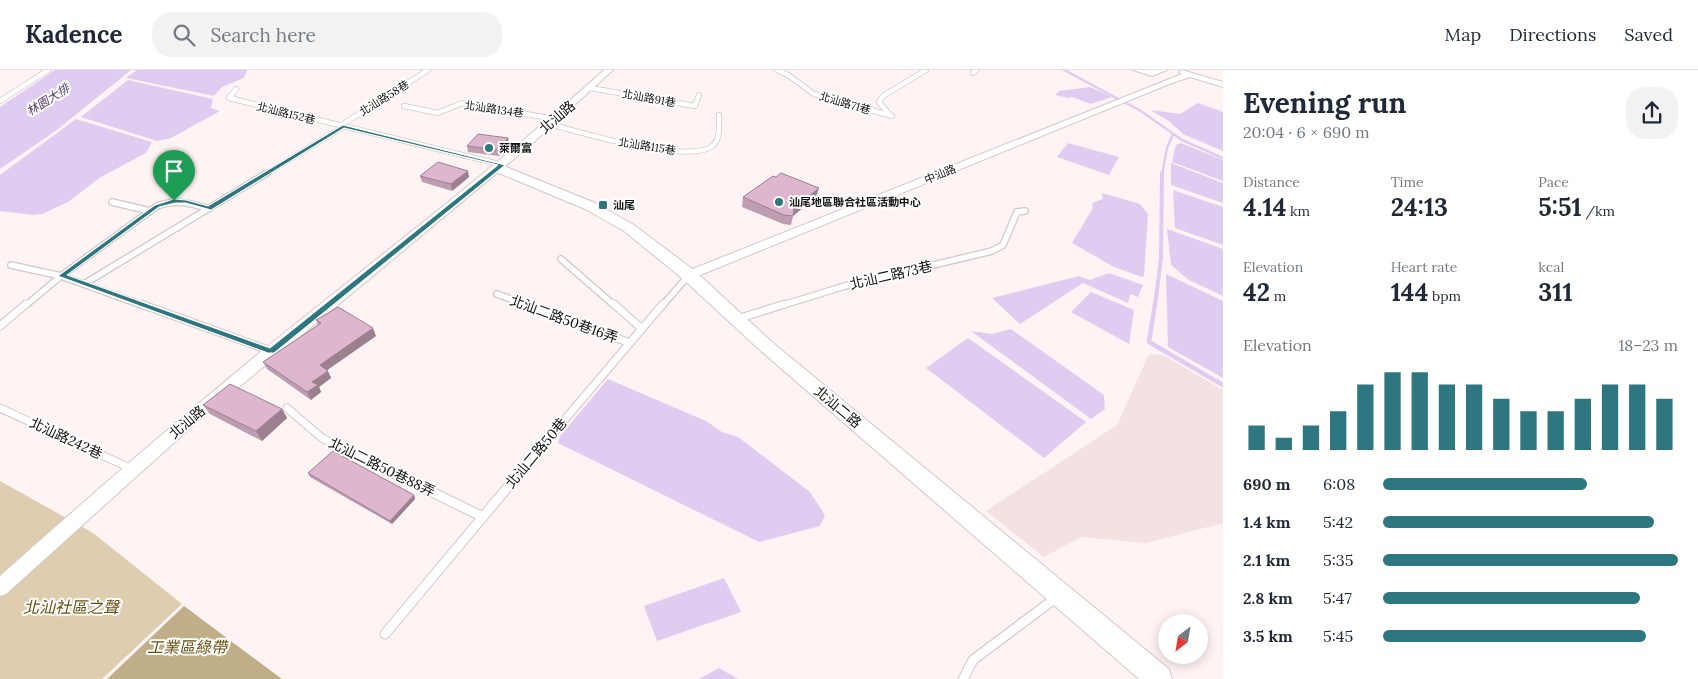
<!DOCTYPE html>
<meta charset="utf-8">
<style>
body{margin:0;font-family:Lora,"Noto Sans TC",serif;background:#f2f2f3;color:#1f2937;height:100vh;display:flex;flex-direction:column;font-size:19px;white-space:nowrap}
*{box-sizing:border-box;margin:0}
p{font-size:16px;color:#747a83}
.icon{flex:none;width:28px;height:28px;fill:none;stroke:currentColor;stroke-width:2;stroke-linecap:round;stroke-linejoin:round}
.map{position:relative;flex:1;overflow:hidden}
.panel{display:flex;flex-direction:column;background:#fff;width:475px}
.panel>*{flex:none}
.needle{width:32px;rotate:211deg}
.fabs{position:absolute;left:1158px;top:544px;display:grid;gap:10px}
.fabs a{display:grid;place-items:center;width:50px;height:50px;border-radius:50%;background:#fff;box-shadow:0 2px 12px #0003;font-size:25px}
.pin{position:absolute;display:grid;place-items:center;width:42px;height:42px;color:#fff;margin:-51px -21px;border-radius:50% 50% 50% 0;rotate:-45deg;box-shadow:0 0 5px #0007}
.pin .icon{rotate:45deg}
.round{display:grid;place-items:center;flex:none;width:52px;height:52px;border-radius:20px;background:#f2f2f3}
.overview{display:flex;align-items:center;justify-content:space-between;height:85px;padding:0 20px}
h1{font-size:28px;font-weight:700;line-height:38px}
.stats{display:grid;grid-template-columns:repeat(3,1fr);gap:8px;height:85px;padding:5px 20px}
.stats div{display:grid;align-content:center}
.stats b{font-size:25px;font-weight:700}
.stats small{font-size:14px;font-weight:400}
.stats p{font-size:14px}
.chart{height:140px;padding:10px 20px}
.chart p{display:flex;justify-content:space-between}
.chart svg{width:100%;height:90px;margin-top:5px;stroke:#2f7780;stroke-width:6}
ul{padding:0 20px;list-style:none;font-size:16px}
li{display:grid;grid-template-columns:80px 60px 1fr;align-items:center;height:38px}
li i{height:12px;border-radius:6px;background:#2f7780}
header{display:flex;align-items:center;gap:30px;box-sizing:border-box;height:70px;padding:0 25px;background:#fff;border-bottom:1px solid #e0e1e3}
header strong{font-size:24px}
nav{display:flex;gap:28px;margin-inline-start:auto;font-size:18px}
.search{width:350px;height:45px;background:#f2f2f3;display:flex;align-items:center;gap:12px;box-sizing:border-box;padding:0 18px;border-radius:20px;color:#747a83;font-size:19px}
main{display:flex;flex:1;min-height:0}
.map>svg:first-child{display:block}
</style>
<header>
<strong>Kadence</strong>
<div class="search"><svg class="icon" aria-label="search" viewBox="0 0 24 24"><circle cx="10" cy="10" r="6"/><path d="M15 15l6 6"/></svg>Search here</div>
<nav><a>Map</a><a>Directions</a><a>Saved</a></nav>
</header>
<main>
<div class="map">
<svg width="1223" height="609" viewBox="0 0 1223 609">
<rect width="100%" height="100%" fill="#fff3f3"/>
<polygon fill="#f4e2e2" points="1152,284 1165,286 1223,320 1223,453 1146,473 1081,467 1044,487 986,441 1117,355 1148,286"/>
<polygon fill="#deceaf" points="0,411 93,463 182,534 102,609 0,609"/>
<polygon fill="#c0ae89" points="184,536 282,609 107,609"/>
<g fill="#dfccf1">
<polygon points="55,0 131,0 57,60 0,99 0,37"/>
<polygon points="137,0 247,0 244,8 222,17 214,26 126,8"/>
<polygon points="128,10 213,29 211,38 220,41 171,68 157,71 81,47"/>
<polygon points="1090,17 1112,27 1091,34 1072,27 1069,28 1055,25 1059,21"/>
<polygon points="1198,33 1223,42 1223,81 1183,64 1169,51 1150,40 1180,44"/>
<polygon points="76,49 152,72 146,83 101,107 68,132 42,144 33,145 0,141 0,105"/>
<polygon points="1068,73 1119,87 1109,105 1057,87"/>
<polygon points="1181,73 1223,90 1223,111 1172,92 1176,75"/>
<polygon points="1171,93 1223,113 1223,133 1171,115"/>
<polygon points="1173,120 1223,137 1223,175 1175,158"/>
<polygon points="1102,123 1140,134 1148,144 1144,206 1142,207 1114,197 1072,173 1093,138 1092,133 1103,129"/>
<polygon points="1167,159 1223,179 1223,226 1189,210 1171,195"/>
<polygon points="1109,203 1143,215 1138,227 1130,224 1128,233 1083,213 1020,254 992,228 1079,206 1090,210"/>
<polygon points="1166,204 1223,231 1223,308 1168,277"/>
<polygon points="1091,222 1134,240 1129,274 1071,242"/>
<polygon points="1011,259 1104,325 1105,339 1091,349 971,261 992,264"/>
<polygon points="968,268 1086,352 1044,388 926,298"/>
<polygon points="608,309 706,351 722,362 738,367 810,422 825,445 820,456 759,472 558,373 560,366"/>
<polygon points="724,508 741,542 657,571 644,536"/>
<polygon points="719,598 738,609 699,609"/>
</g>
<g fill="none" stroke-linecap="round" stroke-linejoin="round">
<g stroke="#dfccf1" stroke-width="2.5">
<polyline points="1064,0 1141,41 1182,70 1223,88"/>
<polyline points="1162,105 1167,78 1173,64"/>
</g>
<polyline stroke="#dfccf1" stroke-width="4" points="1155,236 1161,188 1162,103"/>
<polyline stroke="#dfccf1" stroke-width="4.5" points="1155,234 1149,272 1223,315"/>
<defs>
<g id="lane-far3">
<polyline points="777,0 788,5 814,24 892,46"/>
<polyline points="973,3 976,0"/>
<polyline points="590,18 695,36 699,25"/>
<polyline points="236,19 229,28 503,95"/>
<polyline points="0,31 48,0"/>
<polyline points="404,36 438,43 462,33 555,49"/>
<polyline points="889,44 879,32 883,26 926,0"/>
<path d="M550,54c31,9 134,39 161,23 10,-6 8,-22 8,-32"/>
<polyline points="340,56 428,0"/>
<polyline points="264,105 343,57"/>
</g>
<g id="lane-far2">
<polyline points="112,132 150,141"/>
<polyline points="561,189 615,236"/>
<polyline points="11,195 61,206 144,236"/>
<polyline points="84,214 267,103"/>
<polyline points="497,224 529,236"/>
<path d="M25,236l36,-30 96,-70c19,-7 34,-3 52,3"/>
<polyline points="662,236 689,205"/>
<polyline points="780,236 845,216 992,181 1003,175 1017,142 1025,141"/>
</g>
<g id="lane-far1">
<polyline points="141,234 271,281"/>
<polyline points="525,234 630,273"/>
<polyline points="614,234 642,259"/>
<polyline points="737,249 785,234"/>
<polyline points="0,256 26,234"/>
<polyline points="0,338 132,399"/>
<polyline points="287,338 322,368 389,401"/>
<polyline points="521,401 663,234"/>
</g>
<g id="lane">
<polyline points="387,400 483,447"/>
<polyline points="385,564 522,400"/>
<polyline points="963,609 973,590 1057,527"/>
</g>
<g id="street">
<path d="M604,0h9l-86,78 -330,274 -191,172 -6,2v-20c83,-74 166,-146 252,-217 118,-96 239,-187 352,-289z"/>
<polygon points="1133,0 1167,0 1152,6"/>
<polygon points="1182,0 1223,12 1223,17 1190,7 1172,13 693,208 689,209 683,205 685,202 1182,4 1179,2"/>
</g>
<polygon id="secondary" points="499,94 595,133 634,155 695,201 773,273 1169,599 1172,609 1139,609 761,281 683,209 624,161 585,139 494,101 492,98"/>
</defs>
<use href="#lane-far3" stroke="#d5c7c7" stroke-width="6"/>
<use href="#lane-far2" stroke="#d5c7c7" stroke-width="8"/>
<use href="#lane-far1" stroke="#d5c7c7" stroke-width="9"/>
<use href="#lane" stroke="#d5c7c7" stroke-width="11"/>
<use href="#street" stroke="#d5c7c7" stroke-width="2"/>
<use href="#secondary" stroke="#d5c7c7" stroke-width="2"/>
<use href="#lane-far3" stroke="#fff" stroke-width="4.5"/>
<use href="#lane-far2" stroke="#fff" stroke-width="5.5"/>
<use href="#lane-far1" stroke="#fff" stroke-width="7"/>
<use href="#lane" stroke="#fff" stroke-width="9"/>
<use href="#street" fill="#fff" fill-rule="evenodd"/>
<use href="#secondary" fill="#fff" fill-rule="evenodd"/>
</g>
<g fill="#bf9db1">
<polygon points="508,68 509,74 499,86 468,82 467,76"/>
<polygon points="420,106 469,107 452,121 422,112"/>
<polygon points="743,127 816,127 793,146 791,155 783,154 742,137"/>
<polygon points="316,250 376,266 327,300 331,308 319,317 321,322 311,330 267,299 263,292 318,255"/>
<polygon points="203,335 282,339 287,348 262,371 210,344"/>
<polygon points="308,403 414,425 415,429 392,454 310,407"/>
</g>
<g fill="#9b8090">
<polygon points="508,68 509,74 499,86 499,80"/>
<polygon points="468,101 469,107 452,121 451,114"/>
<polygon points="819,118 816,127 793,146 794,138"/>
<polygon points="373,258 376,266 323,303 320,295"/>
<polygon points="328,301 331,308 319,317 321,322 311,330 307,322 312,312"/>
<polygon points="282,339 287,348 262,371 256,361"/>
<polygon points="414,425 415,429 392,454 390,451"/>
</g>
<g fill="#deb7ce" stroke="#9b8090">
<polygon points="478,64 508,68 499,80 467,76"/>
<polygon points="438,92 468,101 451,114 420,106"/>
<polygon points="781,103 819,118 794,138 793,146 784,145 743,127 773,106 776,107"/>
<polygon points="338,237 373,258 320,295 328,301 312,312 318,315 307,322 263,292 321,253 316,250"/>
<polygon points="230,314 282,339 256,361 203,335"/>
<polygon points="333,381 414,425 390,451 308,403"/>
</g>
<path fill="#2f7780" stroke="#fff" fill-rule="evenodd" d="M343,55l162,40 -231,188h-6l-210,-77 97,-71 19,-6 12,1 22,6zM344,58l154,37 -228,183 -203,-73 92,-68 16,-4h11l25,7z"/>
<g fill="#2f7780" stroke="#fff" stroke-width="2">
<circle cx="489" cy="78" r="5"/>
<circle cx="779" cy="132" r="5"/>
<rect x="598" y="130" width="10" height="10" rx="2.5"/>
</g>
<g text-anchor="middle" stroke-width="4" stroke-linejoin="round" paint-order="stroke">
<g font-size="11" fill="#161111" stroke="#fff">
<text transform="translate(384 28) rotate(-32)" y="4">北汕路58巷</text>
<text transform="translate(649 28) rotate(10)" y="4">北汕路91巷</text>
<text transform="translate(845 33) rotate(16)" y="4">北汕路71巷</text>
<text transform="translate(494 39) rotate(8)" y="4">北汕路134巷</text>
<text transform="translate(286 43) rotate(14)" y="4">北汕路152巷</text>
<text transform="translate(647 76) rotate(9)" y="4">北汕路115巷</text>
<text transform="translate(940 104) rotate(-22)" y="4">中汕路</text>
</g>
<g font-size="11" font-weight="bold" fill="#161111" stroke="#fff" text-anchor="start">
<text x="499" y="82">萊爾富</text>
<text x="789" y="136">汕尾地區聯合社區活動中心</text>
<text x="613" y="139">汕尾</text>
</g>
<g font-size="12" font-style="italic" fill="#573c6c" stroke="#fff">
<text transform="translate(48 30) rotate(-32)" y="4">林園大排</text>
</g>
<g font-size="14" fill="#161111" stroke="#fff">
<text transform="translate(557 47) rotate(-41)" y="5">北汕路</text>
<text transform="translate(891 205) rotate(-13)" y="5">北汕二路73巷</text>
<text transform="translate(564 249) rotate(20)" y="5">北汕二路50巷16弄</text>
<text transform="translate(838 337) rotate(40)" y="5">北汕二路</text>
<text transform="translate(187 352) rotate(-40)" y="5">北汕路</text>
<text transform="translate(66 368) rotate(25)" y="5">北汕路242巷</text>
<text transform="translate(536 383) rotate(-50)" y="5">北汕二路50巷</text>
<text transform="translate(382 397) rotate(26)" y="5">北汕二路50巷88弄</text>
</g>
<g font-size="16" font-style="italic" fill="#6a5011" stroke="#fff">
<text x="71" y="543">北汕社區之聲</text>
<text x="187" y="583">工業區綠帶</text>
</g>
</g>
</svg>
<div class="fabs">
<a><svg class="needle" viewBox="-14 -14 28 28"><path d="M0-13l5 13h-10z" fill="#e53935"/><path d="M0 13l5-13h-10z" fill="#747a83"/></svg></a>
</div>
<div class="pin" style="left:174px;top:131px;background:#1e9e55"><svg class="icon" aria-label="arrive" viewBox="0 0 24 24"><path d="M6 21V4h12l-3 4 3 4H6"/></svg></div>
</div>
<section class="panel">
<div class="overview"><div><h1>Evening run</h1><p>20:04 · 6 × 690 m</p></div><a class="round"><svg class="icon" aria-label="share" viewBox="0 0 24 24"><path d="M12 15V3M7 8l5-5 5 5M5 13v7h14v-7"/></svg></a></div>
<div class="stats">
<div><p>Distance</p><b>4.14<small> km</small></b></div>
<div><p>Time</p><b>24:13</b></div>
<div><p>Pace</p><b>5:51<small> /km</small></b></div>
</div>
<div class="stats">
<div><p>Elevation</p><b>42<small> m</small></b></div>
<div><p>Heart rate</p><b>144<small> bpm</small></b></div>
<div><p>kcal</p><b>311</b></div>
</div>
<div class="chart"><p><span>Elevation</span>18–23 m</p>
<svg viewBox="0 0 160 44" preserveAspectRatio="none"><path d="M5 44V32M15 44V38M25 44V32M35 44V25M45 44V12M55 44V6M65 44V6M75 44V12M85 44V12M95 44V19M105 44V25M115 44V25M125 44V19M135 44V12M145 44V12M155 44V19"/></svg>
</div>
<ul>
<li><b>690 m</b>6:08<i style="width:69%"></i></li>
<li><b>1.4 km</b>5:42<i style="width:92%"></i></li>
<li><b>2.1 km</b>5:35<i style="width:100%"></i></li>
<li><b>2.8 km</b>5:47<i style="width:87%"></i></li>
<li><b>3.5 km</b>5:45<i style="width:89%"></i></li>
</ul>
</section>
</main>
